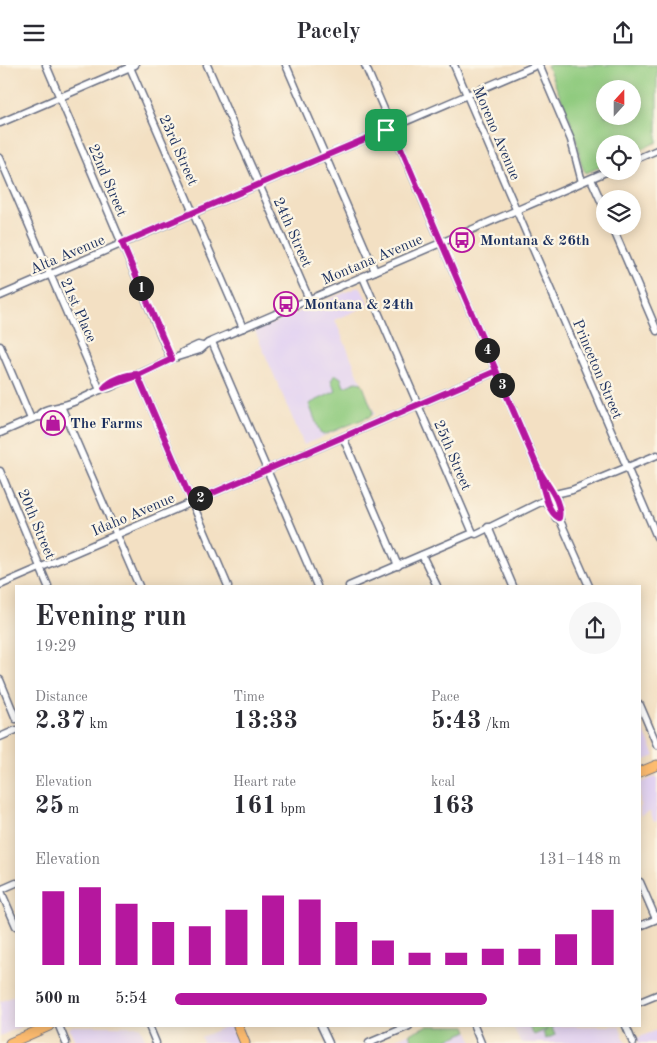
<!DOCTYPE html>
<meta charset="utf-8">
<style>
body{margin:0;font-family:"Old Standard TT",serif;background:#f7f7f7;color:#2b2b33;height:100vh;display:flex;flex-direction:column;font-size:19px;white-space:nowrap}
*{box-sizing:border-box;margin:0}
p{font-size:16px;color:#7c7c81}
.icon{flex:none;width:28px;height:28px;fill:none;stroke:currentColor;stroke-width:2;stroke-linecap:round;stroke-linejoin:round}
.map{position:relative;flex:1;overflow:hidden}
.panel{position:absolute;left:15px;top:520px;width:626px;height:442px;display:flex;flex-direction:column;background:#fff;border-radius:0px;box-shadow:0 2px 12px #0003}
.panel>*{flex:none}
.needle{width:32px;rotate:21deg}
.tools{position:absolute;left:596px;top:15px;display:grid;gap:10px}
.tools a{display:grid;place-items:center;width:45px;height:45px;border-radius:50%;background:#fff;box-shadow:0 2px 12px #0003;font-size:25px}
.pin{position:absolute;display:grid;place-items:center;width:42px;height:42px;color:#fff;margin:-21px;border-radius:10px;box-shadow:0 2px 8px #0006}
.km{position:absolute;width:25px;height:25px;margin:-12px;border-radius:50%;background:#222;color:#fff;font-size:14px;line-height:25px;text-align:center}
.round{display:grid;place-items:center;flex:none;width:52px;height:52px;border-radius:26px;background:#f7f7f7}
.summary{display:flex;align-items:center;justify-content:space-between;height:85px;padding:0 20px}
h1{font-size:28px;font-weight:600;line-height:38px}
.stats{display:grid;grid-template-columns:repeat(3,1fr);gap:8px;height:85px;padding:5px 20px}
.stats div{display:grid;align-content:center}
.stats b{font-size:25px;font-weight:600}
.stats small{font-size:14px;font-weight:400}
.stats p{font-size:14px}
.chart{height:140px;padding:10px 20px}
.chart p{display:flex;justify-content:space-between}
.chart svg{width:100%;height:90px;margin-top:5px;stroke:#b5179e;stroke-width:6}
ul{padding:0 20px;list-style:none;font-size:16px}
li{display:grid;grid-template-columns:80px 60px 1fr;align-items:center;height:38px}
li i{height:12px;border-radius:6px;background:#b5179e}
header{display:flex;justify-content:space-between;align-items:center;height:65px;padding:0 20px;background:#fff;font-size:22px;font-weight:600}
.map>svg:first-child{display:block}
</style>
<header><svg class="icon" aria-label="menu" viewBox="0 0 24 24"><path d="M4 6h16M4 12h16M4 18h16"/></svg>Pacely<svg class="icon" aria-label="share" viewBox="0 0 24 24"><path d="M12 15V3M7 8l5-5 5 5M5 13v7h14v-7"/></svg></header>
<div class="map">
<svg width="657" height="978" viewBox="0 0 657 978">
<rect width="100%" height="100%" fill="#fcf5e5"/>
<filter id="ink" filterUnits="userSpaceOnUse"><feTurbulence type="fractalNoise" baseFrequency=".02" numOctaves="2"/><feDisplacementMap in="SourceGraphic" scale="10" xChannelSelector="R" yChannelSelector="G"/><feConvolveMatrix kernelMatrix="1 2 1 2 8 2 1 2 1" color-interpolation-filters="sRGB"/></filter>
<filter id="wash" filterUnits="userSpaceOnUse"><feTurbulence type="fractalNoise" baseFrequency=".0096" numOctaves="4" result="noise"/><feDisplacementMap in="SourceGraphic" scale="20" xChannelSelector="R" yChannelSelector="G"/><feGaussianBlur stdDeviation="1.12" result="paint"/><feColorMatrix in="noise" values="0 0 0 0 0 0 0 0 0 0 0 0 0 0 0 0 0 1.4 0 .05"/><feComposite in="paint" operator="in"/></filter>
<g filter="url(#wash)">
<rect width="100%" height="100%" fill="#f3e0c3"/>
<g fill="#e3d3f2">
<polygon points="360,221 369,240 335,255 375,349 304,380 255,266"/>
<polygon points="59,350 67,369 51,376 43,357"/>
<polygon points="640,657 655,691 640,697"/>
<polygon points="657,711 657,756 654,757 650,747 640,751 640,718"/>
<polygon points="16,930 16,961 23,961 0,971 0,937"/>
<polygon points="73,961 140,961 147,978 76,978 69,963"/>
<polygon points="227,961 230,961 237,978 203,978 201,972"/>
<polygon points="426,961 466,961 473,978 387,978"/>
<polygon points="513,961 619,961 626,978 520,978"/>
<polygon points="657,965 657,978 639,978 637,973"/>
</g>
<g fill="#90cb7f" stroke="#567d6e" fill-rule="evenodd">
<path d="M547,0h110v77l-24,11 -1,-9h-27v21l-19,8c-6,-7 -6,-17 -8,-26 -6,-28 -21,-56 -31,-82zM605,24h27v27h-27z"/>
<polygon points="335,309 341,313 344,322 356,317 362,318 373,347 371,351 324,370 320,368 309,339 336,326 331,316"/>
<polygon points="426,961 466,961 468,966 439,978 413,978 409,969"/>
<polygon points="528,961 555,961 552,963 555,970 546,974 543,968 548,964 534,970"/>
</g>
</g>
<g filter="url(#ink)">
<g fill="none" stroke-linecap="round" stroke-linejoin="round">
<defs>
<g id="minor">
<polyline points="46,0 171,294"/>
<polyline points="129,0 243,263"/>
<polyline points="207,0 309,234"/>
<polyline points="286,0 375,206"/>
<polyline points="365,0 537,401 546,431"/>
<polyline points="454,0 657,472"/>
<polyline points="539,0 571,75 582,117"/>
<polyline points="0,58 135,0"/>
<polyline points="0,93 100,325"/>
<polyline points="632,96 657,85"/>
<polyline points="591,114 605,145"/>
<polyline points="612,161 657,266"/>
<polyline points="363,212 473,468"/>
<polyline points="0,231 537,0"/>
<polyline points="212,277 317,521"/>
<polyline points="0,281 31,354"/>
<polyline points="183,287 198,280 202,281"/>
<polyline points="137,309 228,521"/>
<polyline points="104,323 109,323 174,293 200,285 208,278 608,106"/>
<polyline points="61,341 139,521"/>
<path d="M37,352c9,2 17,-4 24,-11"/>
<path d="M0,368l37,-16c6,-9 14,-8 24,-11 14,-3 28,-11 41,-17"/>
<polyline points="343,372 398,501"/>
<polyline points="0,406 48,521"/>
<circle cx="551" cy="435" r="6"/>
<polyline points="555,429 572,425 657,390"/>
<polyline points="557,438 559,453 589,521"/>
<polyline points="551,441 556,453 559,453"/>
<polyline points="488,462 513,521"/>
<polyline points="422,490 437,521"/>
<polyline points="0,520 496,306"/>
<polyline points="349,521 473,468 476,469 545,435"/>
<polyline points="0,615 16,654"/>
<polyline points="640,640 657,680"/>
<polyline points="0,672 16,665"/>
<polyline points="640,817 656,854"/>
<polyline points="0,824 16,861"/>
<polyline points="0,825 16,818"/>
<polyline points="640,861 657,854"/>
<polyline points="640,937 657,930"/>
<polyline points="59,961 66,978"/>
<polyline points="149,961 156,978"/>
<polyline points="321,961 329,978"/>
<polyline points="474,961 481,978"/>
<polyline points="626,961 633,978"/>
<polyline points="369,978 409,961"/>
</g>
<g id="major">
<polyline points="640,707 657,700"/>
<polyline points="238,961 245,978"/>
<polyline points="10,978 49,961"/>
</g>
</defs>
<use href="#minor" stroke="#676d81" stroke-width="9"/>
<use href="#major" stroke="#676d81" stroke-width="11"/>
<use href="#minor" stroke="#fff" stroke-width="6"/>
<use href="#major" stroke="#fdbc70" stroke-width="9"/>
</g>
</g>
<g fill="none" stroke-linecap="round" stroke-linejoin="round" filter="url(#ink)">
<defs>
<path id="route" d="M386,65l-264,113 50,116 -40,19 -28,10c6,-8 23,-14 33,-14l55,128 304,-131 41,95c6,16 8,45 22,52 4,-18 -15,-35 -22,-52l-145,-339 -6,3"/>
</defs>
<use href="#route" stroke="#fff" stroke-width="10"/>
<use href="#route" stroke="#b5179e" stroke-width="6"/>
</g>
<defs>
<symbol id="bus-ring" viewBox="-11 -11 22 22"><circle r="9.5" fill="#fcf5e5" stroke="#b5179e" stroke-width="1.5"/><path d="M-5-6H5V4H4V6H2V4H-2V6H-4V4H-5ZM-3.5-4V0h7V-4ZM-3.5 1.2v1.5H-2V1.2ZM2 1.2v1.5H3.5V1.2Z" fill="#b5179e"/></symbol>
<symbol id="shop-ring" viewBox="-11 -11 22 22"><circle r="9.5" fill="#fcf5e5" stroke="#b5179e" stroke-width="1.5"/><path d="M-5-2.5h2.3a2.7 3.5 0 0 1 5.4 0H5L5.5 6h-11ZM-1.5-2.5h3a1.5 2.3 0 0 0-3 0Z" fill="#b5179e"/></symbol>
</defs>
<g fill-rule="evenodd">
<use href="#bus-ring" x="448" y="161" width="28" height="28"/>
<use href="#bus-ring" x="272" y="225" width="28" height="28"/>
<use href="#shop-ring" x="39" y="344" width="28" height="28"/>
</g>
<g text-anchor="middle" stroke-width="4.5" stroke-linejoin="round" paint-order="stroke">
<g font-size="15" fill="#1b2f5e" stroke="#fcf5e5">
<text transform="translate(497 68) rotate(67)" y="5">Moreno Avenue</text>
<text transform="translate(179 85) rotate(66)" y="5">23rd Street</text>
<text transform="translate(108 115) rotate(67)" y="5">22nd Street</text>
<text transform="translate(293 167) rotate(66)" y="5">24th Street</text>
<text transform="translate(67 189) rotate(-23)" y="5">Alta Avenue</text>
<text transform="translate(372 194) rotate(-23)" y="5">Montana Avenue</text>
<text transform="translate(79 245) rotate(66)" y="5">21st Place</text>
<text transform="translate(598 304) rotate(67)" y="5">Princeton Street</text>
<text transform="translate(453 390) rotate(67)" y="5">25th Street</text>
<text transform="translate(133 449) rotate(-23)" y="5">Idaho Avenue</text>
<text transform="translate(37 459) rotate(67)" y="5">20th Street</text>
</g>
<g font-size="15" font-weight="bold" fill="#1b2f5e" stroke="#fcf5e5" text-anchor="start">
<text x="480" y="180">Montana &amp; 26th</text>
<text x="304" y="244">Montana &amp; 24th</text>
<text x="70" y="363">The Farms</text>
</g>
</g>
</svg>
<div class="tools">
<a><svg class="needle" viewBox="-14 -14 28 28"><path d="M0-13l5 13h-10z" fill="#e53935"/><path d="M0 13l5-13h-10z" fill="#7c7c81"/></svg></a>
<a><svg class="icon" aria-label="locate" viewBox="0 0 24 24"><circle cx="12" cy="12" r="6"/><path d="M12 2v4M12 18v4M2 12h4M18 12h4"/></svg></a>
<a><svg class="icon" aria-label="layers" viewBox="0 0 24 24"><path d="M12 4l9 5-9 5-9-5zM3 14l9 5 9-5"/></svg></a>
</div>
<div class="pin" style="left:386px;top:65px;background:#1e9e55"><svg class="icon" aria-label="arrive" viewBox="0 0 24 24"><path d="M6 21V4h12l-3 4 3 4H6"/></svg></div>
<b class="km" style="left:141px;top:223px">1</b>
<b class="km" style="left:200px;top:433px">2</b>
<b class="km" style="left:502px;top:320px">3</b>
<b class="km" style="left:487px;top:285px">4</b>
<section class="panel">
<div class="summary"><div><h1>Evening run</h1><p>19:29</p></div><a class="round"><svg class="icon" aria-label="share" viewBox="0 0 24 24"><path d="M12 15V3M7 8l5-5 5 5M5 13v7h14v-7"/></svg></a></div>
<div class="stats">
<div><p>Distance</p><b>2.37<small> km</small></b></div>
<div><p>Time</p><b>13:33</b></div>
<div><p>Pace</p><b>5:43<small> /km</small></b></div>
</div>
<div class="stats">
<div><p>Elevation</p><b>25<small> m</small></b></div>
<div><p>Heart rate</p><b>161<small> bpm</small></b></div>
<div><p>kcal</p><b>163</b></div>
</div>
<div class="chart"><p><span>Elevation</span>131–148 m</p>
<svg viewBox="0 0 160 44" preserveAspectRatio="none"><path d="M5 44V8M15 44V6M25 44V14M35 44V23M45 44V25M55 44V17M65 44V10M75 44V12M85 44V23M95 44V32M105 44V38M115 44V38M125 44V36M135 44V36M145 44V29M155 44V17"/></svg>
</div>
<ul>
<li><b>500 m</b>5:54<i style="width:70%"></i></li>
</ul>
</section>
</div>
